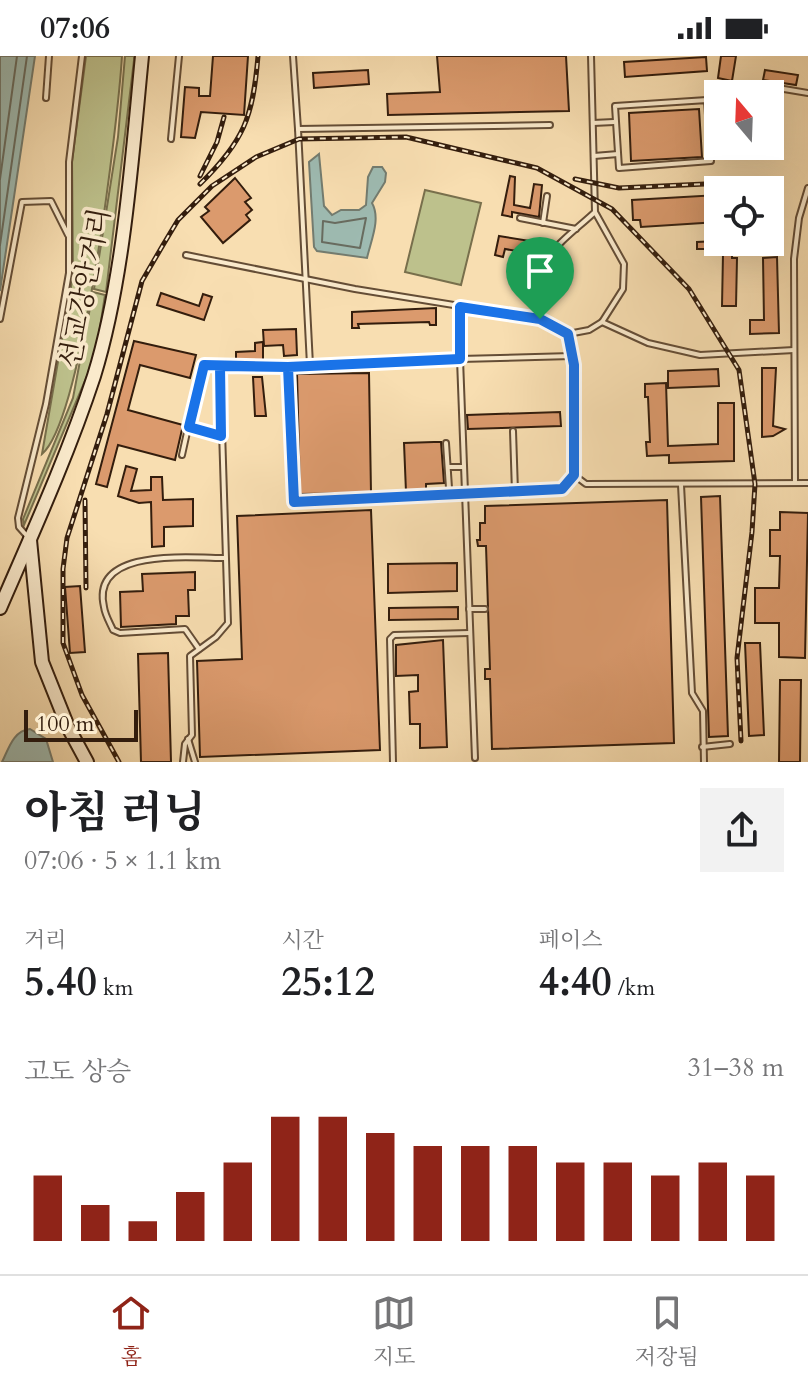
<!DOCTYPE html>
<html lang="ko">
<meta charset="utf-8">
<style>
body{margin:0;font-family:Cardo,"Noto Serif KR",serif;background:#f2f2f2;color:#202124;height:100vh;display:flex;flex-direction:column;font-size:30px;white-space:nowrap}
*{box-sizing:border-box;margin:0}
p{font-size:26px;color:#757577}
.icon{flex:none;width:44px;height:44px;fill:none;stroke:currentColor;stroke-width:2;stroke-linecap:round;stroke-linejoin:round}
.map{position:relative;height:706px;overflow:hidden}
.details{display:flex;flex-direction:column;background:#fff;flex:1}
.details>*{flex:none}
.needle{width:52px;rotate:341deg}
.buttons{position:absolute;left:704px;top:24px;display:grid;gap:16px}
.buttons a{display:grid;place-items:center;width:80px;height:80px;border-radius:0px;background:#fff;box-shadow:0 8px 32px #0002;font-size:40px}
.scale{position:absolute;left:24px;bottom:20px;width:114px;box-sizing:border-box;padding-left:8px;border:4px solid #331d0d;border-top:0;font-size:22px;line-height:28px;white-space:nowrap;color:#331d0d;-webkit-text-stroke:6px #faeacc;paint-order:stroke}
.pin{position:absolute;display:grid;place-items:center;width:68px;height:68px;color:#fff;margin:-82px -34px;border-radius:50% 50% 50% 0;rotate:-45deg;box-shadow:0 0 8px #0007}
.pin .icon{rotate:45deg}
.round{display:grid;place-items:center;flex:none;width:84px;height:84px;border-radius:0px;background:#f2f2f2}
.overview{display:flex;align-items:center;justify-content:space-between;height:136px;padding:0 24px}
h1{font-size:44px;font-weight:700;line-height:60px}
.stats{display:grid;grid-template-columns:repeat(3,1fr);gap:12px;height:136px;padding:8px 24px}
.stats div{display:grid;align-content:center}
.stats b{font-size:40px;font-weight:700}
.stats small{font-size:22px;font-weight:400}
.stats p{font-size:22px}
.chart{height:224px;padding:16px 24px}
.chart p{display:flex;justify-content:space-between}
.chart svg{width:100%;height:144px;margin-top:8px;stroke:#8f2418;stroke-width:6}
.status{display:flex;justify-content:space-between;align-items:center;height:56px;padding:0 40px;background:#fff;direction:ltr}
.status svg{height:22px;fill:currentColor}
.dock{display:flex;justify-content:space-around;align-items:center;height:112px;border-top:2px solid #e0e0e0;background:#fff;font-size:22px;color:#757577}
.dock a{display:grid;justify-items:center;gap:4px}
.dock .current{color:#8f2418}
.map>svg:first-child{display:block}
</style>
<div class="status"><b>07:06</b><svg viewBox="0 0 49 12"><path d="M0 12V9h3v3zM5 12V6h3v6zM10 12V3h3v9zM15 12V0h3v12zM26 1h20v11H26zM47 4h2v5h-2z"/></svg></div>
<div class="map">
<svg width="808" height="706" viewBox="0 0 808 706">
<rect width="100%" height="100%" fill="#f8deb1"/>
<filter id="stains"><feTurbulence type="fractalNoise" baseFrequency=".0025" numOctaves="4"/><feColorMatrix values="0 0 0 0 .2 0 0 0 0 .09 0 0 0 0 .02 0 0 0 .5 -.17"/></filter>
<radialGradient id="worn" r=".72"><stop offset=".6" stop-color="#630" stop-opacity="0"/><stop offset="1" stop-color="#630" stop-opacity=".3"/></radialGradient>
<g fill="#bdc18c" stroke="#786f4c" stroke-width="2">
<path d="M86,0h36c-4,65 -39,363 -80,398l31,-179 -1,-114z"/>
<polygon points="125,0 134,0 134,4 106,236 94,233 118,81"/>
<polygon points="425,134 481,147 461,229 405,216"/>
<polygon points="93,236 105,239 97,291 87,320 24,469 23,463 73,342"/>
</g>
<g fill="#9ebbb2" stroke="#737c70" stroke-width="2">
<polygon points="0,0 35,0 0,235"/>
<path d="M319,98l5,52 8,9 9,-5h18l7,-5 2,-28 5,-10h9l4,6 -1,9 -13,21c9,16 -1,37 -5,55l-50,-7 -3,-4 -5,-85z"/>
<path d="M30,673l16,10 7,23h-51c7,-14 11,-31 28,-33z"/>
</g>
<g fill="none" stroke-linecap="round" stroke-linejoin="round">
<g stroke="#686c60" stroke-width="2">
<polyline points="0,123 17,0"/>
<polygon points="366,162 360,192 322,186 323,165 335,167"/>
<polyline points="0,189 27,0"/>
</g>
</g>
<g fill="#db9a6d" stroke="#331d0d" stroke-width="2">
<polygon points="213,0 248,0 244,59 201,56 195,82 181,81 185,31 199,32 199,40 210,40"/>
<polygon points="437,0 566,0 569,55 388,59 387,38 440,36"/>
<polygon points="721,0 736,0 732,25 718,22"/>
<polygon points="706,1 707,15 625,21 624,6"/>
<polygon points="368,14 369,28 314,32 313,17"/>
<polygon points="765,14 798,19 796,29 763,24"/>
<polygon points="699,53 702,101 631,105 629,57"/>
<polygon points="510,120 515,121 514,149 530,152 534,128 542,129 539,161 512,156 512,161 502,159"/>
<polygon points="235,122 251,142 245,146 252,154 246,159 250,164 223,187 201,161 209,155 205,151"/>
<polygon points="718,139 718,166 641,171 640,164 633,164 632,144"/>
<polygon points="499,180 530,185 528,197 505,193 503,201 495,199"/>
<polygon points="718,185 732,188 732,202 737,202 736,250 722,250 723,198 707,198 707,193 697,193 697,186"/>
<polygon points="777,201 779,277 750,278 750,264 764,264 763,202"/>
<polygon points="161,237 199,250 203,238 212,241 204,264 157,249"/>
<polygon points="436,252 436,269 430,269 429,266 358,268 359,272 352,272 352,256"/>
<polygon points="296,273 297,299 284,300 283,289 264,290 263,274"/>
<polygon points="134,285 196,299 190,322 140,309 128,354 183,369 175,404 118,389 107,431 96,428"/>
<polygon points="263,286 263,304 236,305 236,296 255,295 255,287"/>
<polygon points="762,312 776,312 773,370 785,373 773,380 762,381"/>
<polygon points="718,313 719,330 668,332 668,315"/>
<polygon points="369,317 371,437 300,438 297,318"/>
<polygon points="253,321 262,321 266,360 255,360"/>
<polygon points="666,327 668,390 718,388 718,347 734,347 734,405 669,407 669,399 647,400 646,386 650,386 648,341 645,341 645,328"/>
<polygon points="560,356 561,370 468,373 467,359"/>
<polygon points="434,386 441,386 444,427 426,428 426,435 406,436 404,387"/>
<polygon points="126,410 137,413 131,435 151,434 151,421 162,421 163,444 193,443 193,470 164,471 164,490 152,491 151,446 139,447 118,440"/>
<polygon points="720,440 728,680 709,681 701,441"/>
<polygon points="667,444 674,687 492,693 490,623 485,623 485,613 490,613 486,490 478,490 477,484 480,484 480,467 485,467 485,450"/>
<polygon points="371,454 380,694 200,701 197,605 242,603 237,460"/>
<polygon points="780,456 808,457 805,602 779,601 779,567 755,567 755,532 779,532 780,500 770,500 770,474 780,474"/>
<polygon points="457,507 457,535 388,537 388,508"/>
<polygon points="195,516 195,534 188,534 189,560 176,560 176,568 121,571 120,536 143,535 142,518"/>
<polygon points="80,530 85,596 70,597 65,531"/>
<polygon points="458,551 458,563 389,564 389,552"/>
<polygon points="443,584 447,691 420,692 420,668 410,668 409,636 418,635 418,619 396,620 396,589"/>
<polygon points="745,587 760,587 764,679 749,680"/>
<polygon points="168,597 171,706 141,706 138,598"/>
<polygon points="780,624 801,624 800,706 779,706"/>
</g>
<g fill="none" stroke-linecap="round" stroke-linejoin="round">
<defs>
<g id="service">
<polyline points="293,0 298,73"/>
<path d="M591,0l4,156 29,52 -1,25 -21,33 -13,8 -21,4 -28,-15c-13,-58 18,-73 55,-107"/>
<polyline points="766,30 808,37"/>
<polyline points="46,42 49,0"/>
<polygon points="707,44 711,105 619,112 615,50"/>
<polyline points="593,67 614,66"/>
<polyline points="171,83 179,0"/>
<polyline points="594,100 618,98"/>
<polyline points="520,162 576,173"/>
<polyline points="543,167 547,140"/>
<polyline points="186,199 355,233 540,263"/>
<polyline points="460,251 460,303 572,300"/>
<polyline points="0,263 22,146 51,145 68,179"/>
<polyline points="602,266 648,287 700,299 794,294"/>
<polyline points="310,309 298,73 550,69"/>
<path d="M288,311l6,135 268,-13c4,-4 10,-9 12,-14 9,-23 -1,-114 -6,-141"/>
<polyline points="189,371 221,380"/>
<polyline points="513,375 515,436"/>
<polyline points="446,387 449,432"/>
<polyline points="182,399 201,313 206,307 220,309"/>
<polyline points="448,411 464,411"/>
<polyline points="574,419 586,428 808,427"/>
<polyline points="795,427 794,203 799,162 808,132"/>
<polyline points="681,429 692,637 703,655 704,706"/>
<polyline points="27,480 19,471 18,462 46,348 69,217 69,106 82,0"/>
<polyline points="469,553 485,553"/>
<path d="M199,593l-14,-20 -65,4 -7,-3c-3,-7 -8,-15 -9,-23 -14,-60 87,-49 121,-49"/>
<polyline points="188,683 195,706"/>
<polyline points="702,691 730,688"/>
<polyline points="183,706 185,688 192,679 190,600 216,581 228,567 220,310 288,311 460,303 475,702"/>
<polyline points="393,706 390,583 394,579 469,577"/>
</g>
<g id="secondary">
<polyline points="30,484 42,606 68,671 87,706"/>
<path d="M0,552c33,-76 68,-153 94,-232 30,-97 38,-219 48,-320"/>
</g>
</defs>
<use href="#service" stroke="#644d36" stroke-width="8"/>
<use href="#secondary" stroke="#331d0d" stroke-width="16"/>
<use href="#service" stroke="#faeacc" stroke-width="4"/>
<use href="#secondary" stroke="#faeacc" stroke-width="12"/>
<defs>
<g id="rail">
<polyline points="200,120 217,86 224,61"/>
<polyline points="575,123 619,132 769,125"/>
<path d="M200,128c44,-43 53,-67 58,-128"/>
<polyline points="85,444 86,532"/>
<polyline points="119,706 82,639 63,587 63,513 67,482 107,358 142,225 163,189 178,164 212,130 256,101 299,83 406,81 537,112 612,153 689,233 739,314 755,428 752,476 737,602 741,685"/>
</g>
</defs>
<use href="#rail" stroke="#331d0d" stroke-width="5"/>
<use href="#rail" stroke="#faeacc" stroke-width="2" stroke-dasharray="6" stroke-linecap="butt"/>
</g>
<g fill="none" stroke-linecap="round" stroke-linejoin="round">
<defs>
<polyline id="route" points="540,263 460,251 460,303 288,311 220,310 221,380 189,371 204,309 288,311 294,446 562,433 574,419 574,309 568,278 540,263"/>
</defs>
<use href="#route" stroke="#fff" stroke-width="16"/>
<use href="#route" stroke="#1a73e8" stroke-width="10"/>
</g>
<g text-anchor="middle" stroke-width="7" stroke-linejoin="round" paint-order="stroke">
<g font-size="28" fill="#331d0d" stroke="#faeacc">
<text transform="translate(84 232) rotate(-79)" y="10">선교강안거리</text>
</g>
</g>
<rect width="100%" height="100%" filter="url(#stains)"/>
<rect width="100%" height="100%" fill="url(#worn)"/>
</svg>
<div class="buttons">
<a><svg class="needle" viewBox="-14 -14 28 28"><path d="M0-13l5 13h-10z" fill="#e53935"/><path d="M0 13l5-13h-10z" fill="#757577"/></svg></a>
<a><svg class="icon" aria-label="locate" viewBox="0 0 24 24"><circle cx="12" cy="12" r="6"/><path d="M12 2v4M12 18v4M2 12h4M18 12h4"/></svg></a>
</div>
<div class="scale">100 m</div>
<div class="pin" style="left:540px;top:263px;background:#1e9e55"><svg class="icon" aria-label="arrive" viewBox="0 0 24 24"><path d="M6 21V4h12l-3 4 3 4H6"/></svg></div>
</div>
<section class="details">
<div class="overview"><div><h1>아침 러닝</h1><p>07:06 · 5 × 1.1 km</p></div><a class="round"><svg class="icon" aria-label="share" viewBox="0 0 24 24"><path d="M12 15V3M7 8l5-5 5 5M5 13v7h14v-7"/></svg></a></div>
<div class="stats">
<div><p>거리</p><b>5.40<small> km</small></b></div>
<div><p>시간</p><b>25:12</b></div>
<div><p>페이스</p><b>4:40<small> /km</small></b></div>
</div>
<div class="chart"><p><span>고도 상승</span>31–38 m</p>
<svg viewBox="0 0 160 44" preserveAspectRatio="none"><path d="M5 44V24M15 44V33M25 44V38M35 44V29M45 44V20M55 44V6M65 44V6M75 44V11M85 44V15M95 44V15M105 44V15M115 44V20M125 44V20M135 44V24M145 44V20M155 44V24"/></svg>
</div>
</section>
<nav class="dock">
<a class="current"><svg class="icon" aria-label="home" viewBox="0 0 24 24"><path d="M3 11l9-7 9 7M6 9v11h12V9"/></svg>홈</a>
<a><svg class="icon" aria-label="map" viewBox="0 0 24 24"><path d="M3 6l6-2 6 2 6-2v14l-6 2-6-2-6 2zM9 4v14M15 6v14"/></svg>지도</a>
<a><svg class="icon" aria-label="saved" viewBox="0 0 24 24"><path d="M7 4h10v16l-5-4-5 4z"/></svg>저장됨</a>
</nav>
